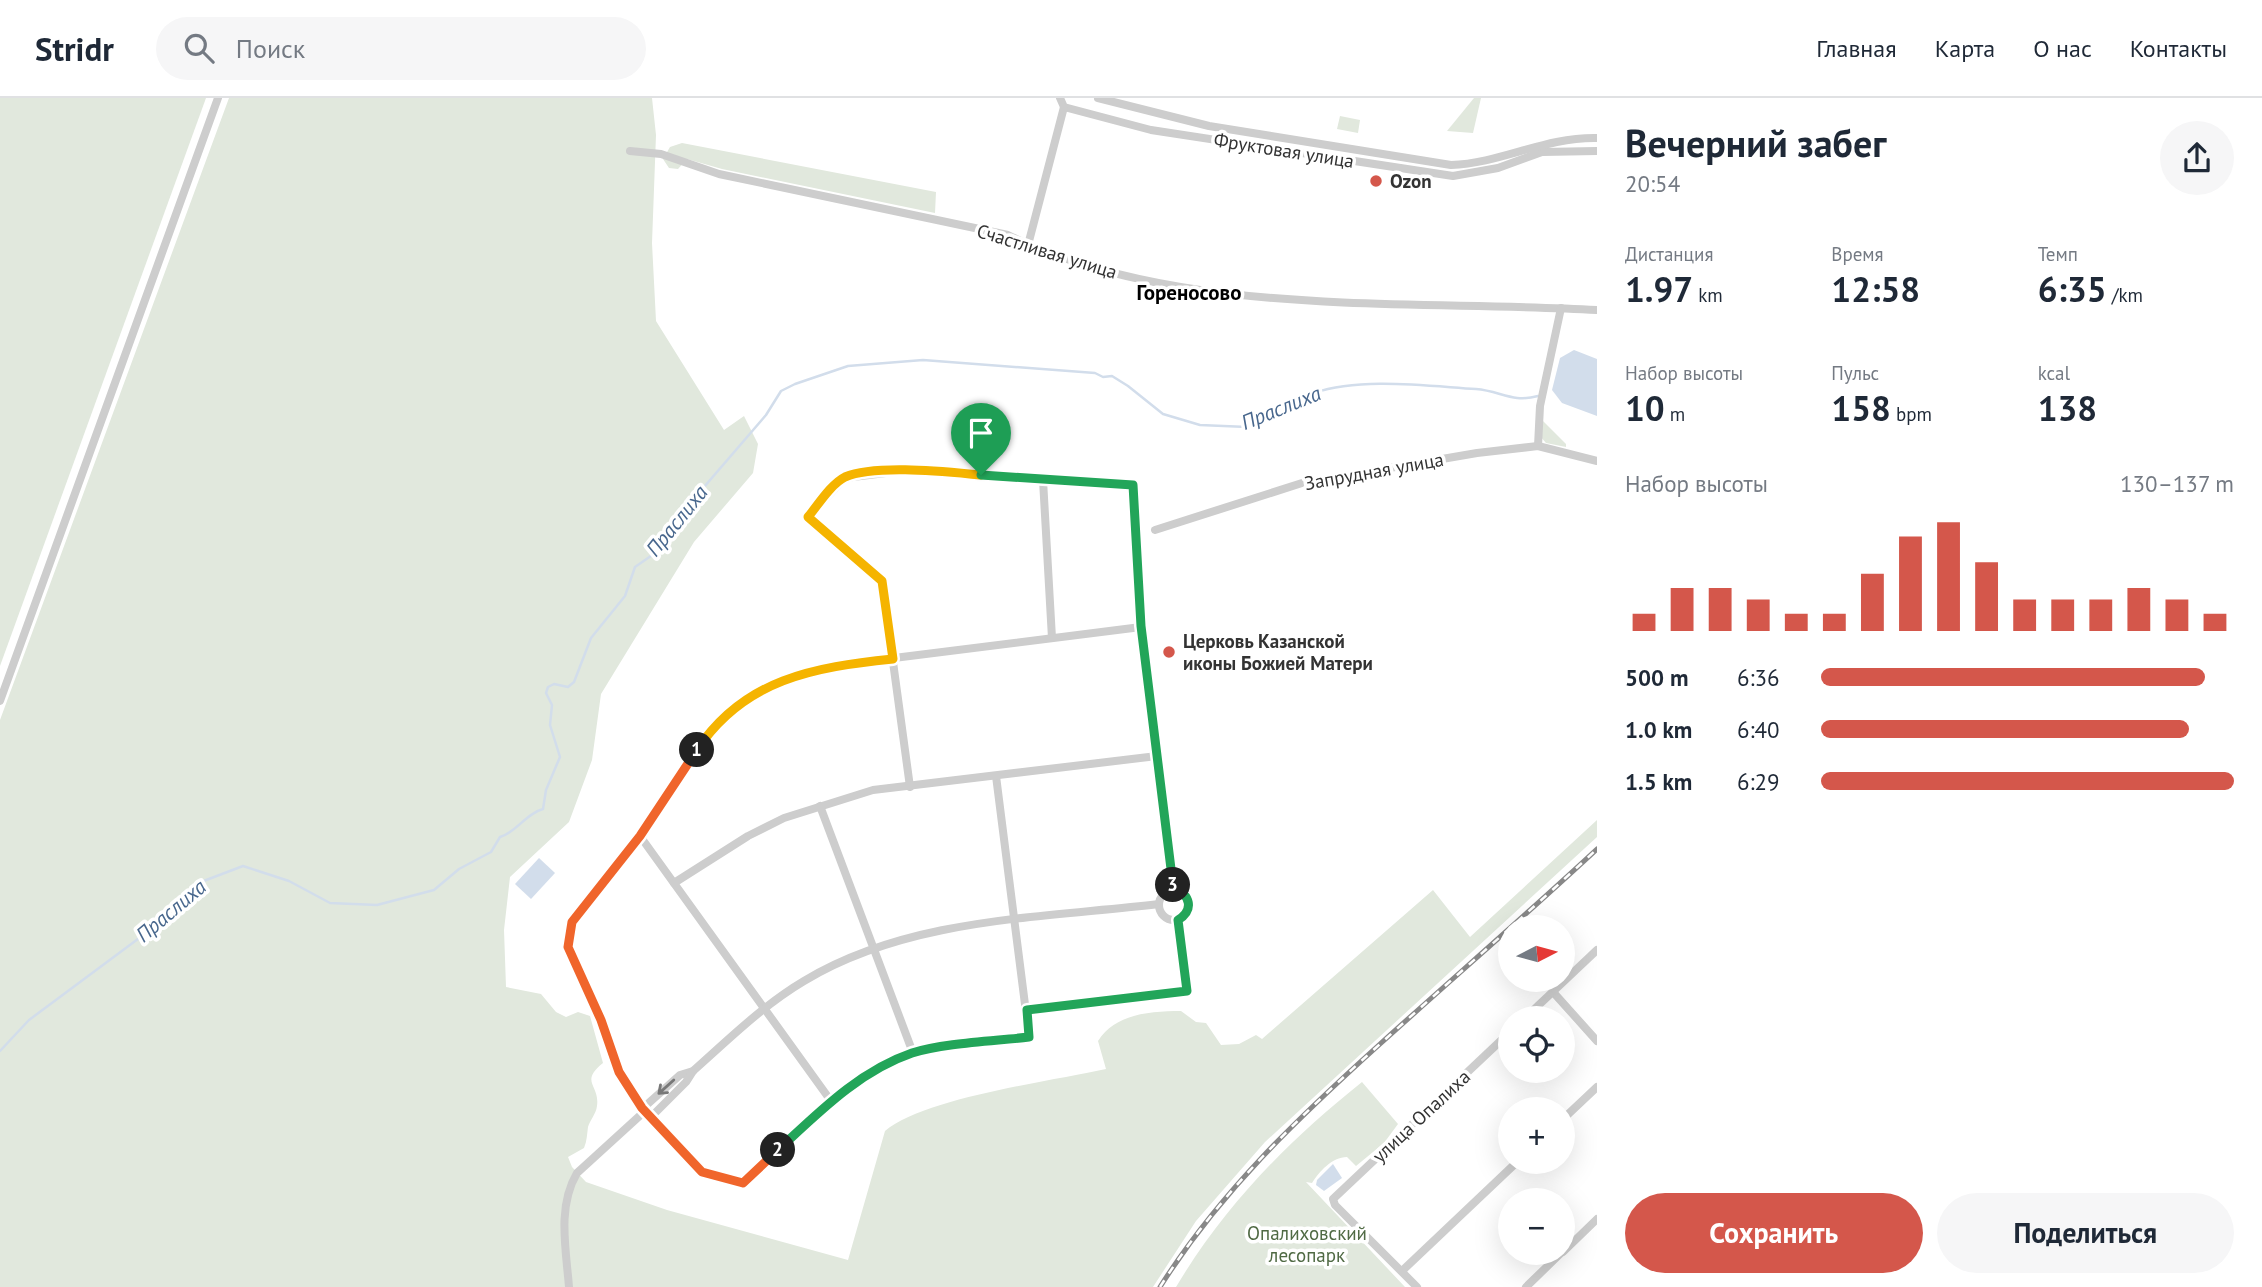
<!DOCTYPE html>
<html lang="ru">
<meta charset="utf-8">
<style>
body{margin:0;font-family:"PT Sans",sans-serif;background:#f6f6f7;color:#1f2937;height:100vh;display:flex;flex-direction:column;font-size:26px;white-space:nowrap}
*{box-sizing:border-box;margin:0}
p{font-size:23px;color:#747a83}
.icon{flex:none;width:38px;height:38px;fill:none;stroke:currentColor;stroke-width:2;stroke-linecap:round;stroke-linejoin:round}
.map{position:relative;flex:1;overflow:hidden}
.drawer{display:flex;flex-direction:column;background:#fff;width:665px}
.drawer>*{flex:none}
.needle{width:46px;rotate:84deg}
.fabs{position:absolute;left:1498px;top:817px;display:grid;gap:14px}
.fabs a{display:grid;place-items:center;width:77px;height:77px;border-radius:50%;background:#fff;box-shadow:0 7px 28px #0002;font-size:35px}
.pin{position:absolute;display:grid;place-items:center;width:60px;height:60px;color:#fff;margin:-72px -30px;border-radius:50% 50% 50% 0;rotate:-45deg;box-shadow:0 0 7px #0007}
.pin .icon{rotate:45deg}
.km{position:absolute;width:35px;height:35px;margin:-18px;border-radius:50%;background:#222;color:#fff;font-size:19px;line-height:35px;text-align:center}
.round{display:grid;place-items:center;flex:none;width:74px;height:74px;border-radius:37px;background:#f6f6f7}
.headline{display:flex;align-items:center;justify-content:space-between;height:119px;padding:0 28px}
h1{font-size:38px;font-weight:600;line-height:52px}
.figures{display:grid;grid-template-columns:repeat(3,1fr);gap:10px;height:119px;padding:7px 28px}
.figures div{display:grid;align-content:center}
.figures b{font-size:35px;font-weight:600}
.figures small{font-size:19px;font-weight:400}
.figures p{font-size:19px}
.chart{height:196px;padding:14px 28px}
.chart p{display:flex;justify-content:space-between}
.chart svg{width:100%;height:126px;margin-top:7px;stroke:#d4574b;stroke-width:6}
.primary-button{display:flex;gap:14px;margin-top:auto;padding:14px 28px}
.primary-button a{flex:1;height:80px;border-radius:42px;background:#d4574b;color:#fff;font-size:28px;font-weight:600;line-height:80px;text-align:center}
.primary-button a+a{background:#f6f6f7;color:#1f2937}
ul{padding:0 28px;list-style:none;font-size:23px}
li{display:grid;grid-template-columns:112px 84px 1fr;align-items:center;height:52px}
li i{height:18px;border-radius:9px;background:#d4574b}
header{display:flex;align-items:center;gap:42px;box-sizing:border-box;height:98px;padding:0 35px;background:#fff;border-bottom:2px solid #e0e1e3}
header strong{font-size:33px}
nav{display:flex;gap:38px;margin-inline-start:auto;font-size:24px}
.search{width:490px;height:63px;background:#f6f6f7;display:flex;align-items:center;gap:18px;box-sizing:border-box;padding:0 24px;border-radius:38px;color:#747a83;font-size:26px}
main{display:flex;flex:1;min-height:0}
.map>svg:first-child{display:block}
</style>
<header>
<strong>Stridr</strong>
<div class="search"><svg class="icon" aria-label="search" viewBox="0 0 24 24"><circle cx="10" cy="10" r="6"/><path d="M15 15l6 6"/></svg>Поиск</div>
<nav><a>Главная</a><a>Карта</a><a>О нас</a><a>Контакты</a></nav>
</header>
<main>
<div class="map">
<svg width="1597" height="1189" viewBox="0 0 1597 1189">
<rect width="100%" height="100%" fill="#fff"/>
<g fill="#e1e8dd">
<polygon points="0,0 206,0 0,568"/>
<path d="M229,0h423l4,37 -4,108 4,78 68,109 20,-14 14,28 -5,29 -59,69 -93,152 -9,66 -23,62 -59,55 -6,53 2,57 35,7 15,18 10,5 12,-5 12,4 13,47c-24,19 -3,22 -6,43 -1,8 -7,14 -9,21 -1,7 -1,14 -4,21l-16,9 4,10 14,15 81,28 181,50 37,-129c39,-33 167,-50 221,-62l-8,-28c17,-27 52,-30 83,-30l15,11 10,1 15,22 18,-1 17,-9 6,4 171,-149 37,47 127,-117v17l-332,305 -69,79 -43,66h-1153v-567z"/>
<polygon points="1474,0 1481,0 1473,35 1447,33"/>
<polygon points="1340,18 1360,22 1358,35 1337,31"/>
<polygon points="682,45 936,94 935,115 722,71 687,61 678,71 669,70 663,61 670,49"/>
<polygon points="1541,321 1566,346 1566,349 1546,345 1540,338"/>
<path d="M1362,984l36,42 -14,19 -28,23 -9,-9c-15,0 -28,15 -35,26l-6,-1 99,105h-229c49,-82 112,-146 186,-205z"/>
</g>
<g fill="#d2ddeb">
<polygon points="1574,252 1597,261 1597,318 1562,305 1552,292 1560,260"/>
<polygon points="539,760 555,775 531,801 515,786"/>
<polygon points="1333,1066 1342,1080 1324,1093 1316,1087 1317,1082"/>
</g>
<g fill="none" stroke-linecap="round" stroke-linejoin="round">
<path stroke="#d2ddeb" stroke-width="2.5" d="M0,953l29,-31 117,-87 55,-51 42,-16 46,15 41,22 47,2 57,-15 25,-21 32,-17 9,-15c17,-5 25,-23 43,-28l3,-19 14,-33 -10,-32 2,-20 -6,-12 2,-6 6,-3 14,3 6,-5 17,-44 34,-42 10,-29 23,-16 -3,-7 111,-129 15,-24 14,-7 53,-18 75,-6 172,13 8,4 9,-1 16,10 35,28 37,11 47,2c22,-12 44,-26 67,-34 47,-16 113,-7 162,-4 25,2 36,14 62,7"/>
<g stroke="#cdcdcd" stroke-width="8">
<polyline points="1060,0 1064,9 1151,32 1453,78 1498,70 1542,54 1597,53"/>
<path d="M1098,0l111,28 242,39c51,-2 93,-28 146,-27"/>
<path d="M630,53l31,3 58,20 289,61c172,84 401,64 589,75"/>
<polyline points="1028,147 1064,9"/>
<polyline points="1538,348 1540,308 1561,210"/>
<polyline points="1043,382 1052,540"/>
<polyline points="1155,432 1302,385 1477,355 1538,348 1597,363"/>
<polyline points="0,603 218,0"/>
<path d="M996,678l33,260c-35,5 -85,7 -117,17 -67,22 -119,83 -169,130l-41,-11 -60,-63 -23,-37 -18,-51 -33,-74 4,-25 68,-86 67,-100 31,-33 46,-24 62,-15 295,-37"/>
<polyline points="910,689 882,483 808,419 845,380 918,371 1133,387 1141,529 1173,791"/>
<polyline points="820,708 913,955"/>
<polyline points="640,738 831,1003"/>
<polyline points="674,785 748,738 784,720 873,692 1157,658"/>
<circle cx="1174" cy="807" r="15"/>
<polyline points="1553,894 1597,943"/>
<polyline points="1027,912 1187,893 1178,822"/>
<polyline points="1525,920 1597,852"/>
<polyline points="642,1011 680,977 693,973"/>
<path d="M651,1019l35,-35 7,-11c35,-31 69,-65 111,-90 104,-63 236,-63 355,-77"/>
<polyline points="1563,1021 1597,989"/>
<polyline points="1563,1154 1597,1121"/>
<polyline points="1402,1173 1517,1064"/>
<path d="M569,1189c-3,-38 -12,-80 8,-114l68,-62"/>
<polyline points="1417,1189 1335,1107 1333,1101 1510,934"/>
<polyline points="1526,1189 1561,1155"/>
</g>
<defs>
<path id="rail" d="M1160,1189c60,-95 138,-169 220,-243 72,-65 146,-129 217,-195"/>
</defs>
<use href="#rail" stroke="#888" stroke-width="5"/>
<use href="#rail" stroke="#fff" stroke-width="2.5" stroke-dasharray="8" stroke-linecap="butt"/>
</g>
<defs><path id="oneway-shaft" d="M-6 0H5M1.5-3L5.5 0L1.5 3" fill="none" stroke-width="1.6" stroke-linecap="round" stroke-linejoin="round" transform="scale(1.75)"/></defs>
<use stroke="#787878" href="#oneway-shaft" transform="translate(666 989) rotate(138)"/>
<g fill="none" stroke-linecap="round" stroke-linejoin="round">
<defs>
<path id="split-1" d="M697,652c47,-71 117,-83 196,-91l-11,-78 -74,-64c10,-12 23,-33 37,-40 31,-13 102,-5 136,-2"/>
<polyline id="split-2" points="697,652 640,738 572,824 568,849 601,922 619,974 642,1010 702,1074 743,1085 778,1052"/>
<path id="split-3" d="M778,1052c40,-37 81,-79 134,-97 31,-10 83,-12 117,-16l-2,-27 160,-19 -9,-71c16,-10 13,-26 -5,-31v-4"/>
<polyline id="split-4" points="981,377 1133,387 1141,528 1173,787"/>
</defs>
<use href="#split-1" stroke="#fff" stroke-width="14"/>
<use href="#split-2" stroke="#fff" stroke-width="14"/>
<use href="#split-3" stroke="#fff" stroke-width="14"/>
<use href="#split-4" stroke="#fff" stroke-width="14"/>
<use href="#split-1" stroke="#f5b400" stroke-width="9"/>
<use href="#split-2" stroke="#f0652b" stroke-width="9"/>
<use href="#split-3" stroke="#22a559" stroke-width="9"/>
<use href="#split-4" stroke="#22a559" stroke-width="9"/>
</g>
<g fill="#d4574b" stroke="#fff" stroke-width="2.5">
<circle cx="1376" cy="83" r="7"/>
<circle cx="1169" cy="554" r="7"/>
</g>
<g text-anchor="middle" stroke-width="7" stroke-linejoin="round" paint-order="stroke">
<g font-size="19" fill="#333" stroke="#fff">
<text transform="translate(1284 52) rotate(9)" y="7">Фруктовая улица</text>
<text transform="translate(1047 153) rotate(17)" y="7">Счастливая улица</text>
<text transform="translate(1374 373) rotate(-10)" y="7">Запрудная улица</text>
<text transform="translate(1421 1018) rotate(-43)" y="7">улица Опалиха</text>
</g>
<g font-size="19" font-weight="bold" fill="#333" stroke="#fff" text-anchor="start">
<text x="1390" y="90">Ozon</text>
<text x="1183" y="550">Церковь Казанской<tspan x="1183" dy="22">иконы Божией Матери</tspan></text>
</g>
<g font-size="19" fill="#506a44" stroke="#fff">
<text x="1307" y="1142">Опалиховский<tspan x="1307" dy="22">лесопарк</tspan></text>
</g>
<g font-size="21" font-weight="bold" fill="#000" stroke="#fff">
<text x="1189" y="202">Гореносово</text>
</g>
<g font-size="21" font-style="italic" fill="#48678d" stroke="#fff">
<text transform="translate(1281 310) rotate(-22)" y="7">Праслиха</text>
<text transform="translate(677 423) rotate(-51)" y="7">Праслиха</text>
<text transform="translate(171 813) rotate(-40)" y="7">Праслиха</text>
</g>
</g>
</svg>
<div class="fabs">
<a><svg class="needle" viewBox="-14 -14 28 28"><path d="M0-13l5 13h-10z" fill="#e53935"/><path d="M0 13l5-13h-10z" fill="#747a83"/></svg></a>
<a><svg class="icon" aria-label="locate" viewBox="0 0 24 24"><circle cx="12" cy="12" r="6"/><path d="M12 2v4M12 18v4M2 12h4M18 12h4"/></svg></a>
<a>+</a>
<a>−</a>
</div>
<div class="pin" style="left:981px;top:377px;background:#1e9e55"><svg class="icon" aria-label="arrive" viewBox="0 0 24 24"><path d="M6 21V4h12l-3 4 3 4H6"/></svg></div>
<b class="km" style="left:697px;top:652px">1</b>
<b class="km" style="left:778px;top:1052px">2</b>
<b class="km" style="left:1173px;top:787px">3</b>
</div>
<section class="drawer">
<div class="headline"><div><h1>Вечерний забег</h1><p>20:54</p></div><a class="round"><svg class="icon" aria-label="share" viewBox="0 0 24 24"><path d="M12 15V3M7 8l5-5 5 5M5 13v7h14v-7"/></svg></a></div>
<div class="figures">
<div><p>Дистанция</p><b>1.97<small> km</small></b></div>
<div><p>Время</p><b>12:58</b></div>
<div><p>Темп</p><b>6:35<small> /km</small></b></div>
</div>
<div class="figures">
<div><p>Набор высоты</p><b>10<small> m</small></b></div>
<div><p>Пульс</p><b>158<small> bpm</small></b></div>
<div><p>kcal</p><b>138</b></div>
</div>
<div class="chart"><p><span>Набор высоты</span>130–137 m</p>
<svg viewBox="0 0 160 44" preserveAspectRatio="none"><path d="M5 44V38M15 44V29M25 44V29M35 44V33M45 44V38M55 44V38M65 44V24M75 44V11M85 44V6M95 44V20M105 44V33M115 44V33M125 44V33M135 44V29M145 44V33M155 44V38"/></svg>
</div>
<ul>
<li><b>500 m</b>6:36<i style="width:93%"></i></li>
<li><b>1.0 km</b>6:40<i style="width:89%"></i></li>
<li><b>1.5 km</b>6:29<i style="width:100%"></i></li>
</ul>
<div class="primary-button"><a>Сохранить</a><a>Поделиться</a></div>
</section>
</main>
